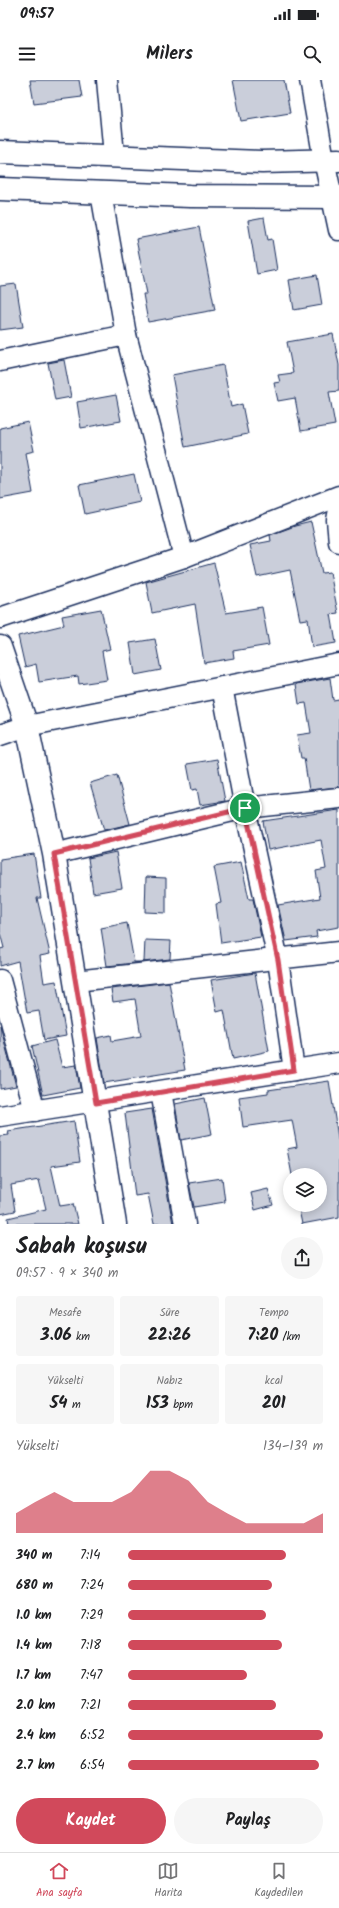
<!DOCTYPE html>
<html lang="tr">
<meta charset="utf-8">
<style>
body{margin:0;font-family:Kalam,sans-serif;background:#f6f6f6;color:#202124;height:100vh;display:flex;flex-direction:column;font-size:15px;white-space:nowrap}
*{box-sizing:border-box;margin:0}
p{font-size:13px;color:#757577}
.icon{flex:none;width:22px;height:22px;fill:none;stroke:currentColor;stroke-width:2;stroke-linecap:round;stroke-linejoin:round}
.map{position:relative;height:1144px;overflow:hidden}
.details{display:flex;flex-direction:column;background:#fff;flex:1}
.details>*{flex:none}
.tools{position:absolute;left:283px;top:1088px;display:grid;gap:8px}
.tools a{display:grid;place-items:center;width:44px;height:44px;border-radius:50%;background:#fff;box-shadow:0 2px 10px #0003;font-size:20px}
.pin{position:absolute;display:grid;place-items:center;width:34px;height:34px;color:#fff;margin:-17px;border:2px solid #fff;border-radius:50%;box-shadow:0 1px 4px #0007}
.round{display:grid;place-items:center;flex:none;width:42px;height:42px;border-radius:21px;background:#f6f6f6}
.summary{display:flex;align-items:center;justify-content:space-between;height:68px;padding:0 16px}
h1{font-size:22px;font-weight:600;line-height:30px}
.figures{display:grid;grid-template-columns:repeat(3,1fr);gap:6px;height:68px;padding:4px 16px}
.figures div{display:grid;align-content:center;border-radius:4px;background:#f6f6f6;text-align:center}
.figures b{font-size:17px;font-weight:600}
.figures small{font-size:11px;font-weight:400}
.figures p{font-size:11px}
.chart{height:112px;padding:8px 16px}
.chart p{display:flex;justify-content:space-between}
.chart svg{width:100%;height:72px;margin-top:4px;fill:#d1495b;opacity:.7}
.cta{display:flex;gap:8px;margin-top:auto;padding:8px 16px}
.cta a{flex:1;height:46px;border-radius:24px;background:#d1495b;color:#fff;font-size:16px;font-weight:600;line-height:46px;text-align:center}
.cta a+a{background:#f6f6f6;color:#202124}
ul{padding:0 16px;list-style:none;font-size:13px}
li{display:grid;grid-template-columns:64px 48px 1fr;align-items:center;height:30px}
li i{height:10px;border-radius:5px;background:#d1495b}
.status{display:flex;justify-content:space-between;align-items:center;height:28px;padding:0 20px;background:#fff;direction:ltr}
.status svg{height:11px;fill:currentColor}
header{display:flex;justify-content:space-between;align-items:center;height:52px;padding:0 16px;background:#fff;font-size:18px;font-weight:600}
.menu{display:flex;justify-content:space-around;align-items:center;height:56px;border-top:1px solid #e0e0e0;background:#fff;font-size:11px;color:#757577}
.menu a{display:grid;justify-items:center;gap:2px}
.menu .active{color:#d1495b}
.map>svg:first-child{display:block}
</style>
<div class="status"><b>09:57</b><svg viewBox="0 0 49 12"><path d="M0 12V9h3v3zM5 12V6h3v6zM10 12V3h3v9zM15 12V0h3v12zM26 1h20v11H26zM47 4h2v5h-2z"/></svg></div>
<header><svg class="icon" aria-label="menu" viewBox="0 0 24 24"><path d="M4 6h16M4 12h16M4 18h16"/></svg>Milers<svg class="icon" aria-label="search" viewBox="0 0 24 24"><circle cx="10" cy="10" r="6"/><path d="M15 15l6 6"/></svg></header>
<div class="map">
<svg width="339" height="1144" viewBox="0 0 339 1144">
<rect width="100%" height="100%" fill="#fff"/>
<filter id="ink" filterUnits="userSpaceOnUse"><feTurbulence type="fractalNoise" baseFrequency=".025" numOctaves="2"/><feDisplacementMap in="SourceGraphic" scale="8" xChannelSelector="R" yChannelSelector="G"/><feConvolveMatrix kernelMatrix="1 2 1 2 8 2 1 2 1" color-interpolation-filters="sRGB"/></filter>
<g filter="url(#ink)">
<g fill="#caceda" stroke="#1b2f5e">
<polygon points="30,0 79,0 82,17 34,23"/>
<polygon points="233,0 284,0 290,33 241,41"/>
<polygon points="264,138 268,160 272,159 277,190 257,194 248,141"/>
<polygon points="199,147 215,230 148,242 143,214 147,214 136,159"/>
<polygon points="317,195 322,225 294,230 289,200"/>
<polygon points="16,204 23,247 0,250 0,206"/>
<polygon points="333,254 339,285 339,311 329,312 335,345 301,351 295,318 278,321 274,303 280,302 278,295 293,293 287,262"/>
<polygon points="64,280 71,317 55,320 48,283"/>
<polygon points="223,285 231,327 242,324 248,354 185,367 172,295"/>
<polygon points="116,315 121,341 81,348 77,322"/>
<polygon points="28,342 34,371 26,373 33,413 0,419 0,348"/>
<polygon points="134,394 140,422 85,434 79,405"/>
<polygon points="311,442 322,493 330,492 338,533 331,534 336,563 312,567 308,539 300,540 290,490 257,497 250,465 271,461 270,455 295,446"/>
<polygon points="214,483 226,533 262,527 269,565 233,571 234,578 204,583 195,524 152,533 146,502"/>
<polygon points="101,529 110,569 102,571 107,600 79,604 78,596 39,602 36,584 25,587 18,556 64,545 62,536"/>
<polygon points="155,559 161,590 135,595 130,563"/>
<polygon points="330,598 333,620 339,619 339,707 309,710 304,678 301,678 297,655 311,653 306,623 299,624 296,604"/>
<polygon points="217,679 225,721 200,725 197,709 192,710 187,684"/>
<polygon points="117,695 130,744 104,750 90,703"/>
<polygon points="339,730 339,847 316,851 317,857 286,861 278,825 320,818 316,791 326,789 321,760 268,770 263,741"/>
<polygon points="116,772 122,808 93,813 88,778"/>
<polygon points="34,774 41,818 37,818 50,874 40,876 44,903 56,901 66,956 44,960 39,931 27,933 18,881 0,886 0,869 4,868 0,853 0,779"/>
<polygon points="241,782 249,819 253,819 261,857 221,863 216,824 221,823 214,787"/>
<polygon points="146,797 166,798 166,833 145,832"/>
<polygon points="127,843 134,882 144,882 145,860 171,861 170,879 107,886 101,848"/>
<polygon points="255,893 269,971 233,979 224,930 217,932 211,900"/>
<polygon points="169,902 185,990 104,1003 97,958 111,955 112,961 141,956 135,919 113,922 111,909"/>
<polygon points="0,945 16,1006 0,1009"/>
<polygon points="55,960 62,987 76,985 80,1008 43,1015 32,966"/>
<polygon points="329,1001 339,1064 339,1137 302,1144 298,1125 320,1125 320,1095 292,1095 287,1069 297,1067 292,1040 243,1047 239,1017 268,1013 268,1010"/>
<polygon points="205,1018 212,1054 181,1060 175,1024"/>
<polygon points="152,1029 173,1144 154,1144 148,1114 135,1116 125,1033"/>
<polygon points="74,1041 80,1082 51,1086 60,1126 73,1124 78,1144 9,1144 8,1138 46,1129 39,1100 11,1105 15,1131 0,1134 0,1056 9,1055 8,1051"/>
<polygon points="222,1098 225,1122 194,1127 189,1103"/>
<polygon points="268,1109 273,1125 255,1130 251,1113"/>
</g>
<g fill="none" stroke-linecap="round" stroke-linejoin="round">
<defs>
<g id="minor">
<polyline points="107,0 114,75"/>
<polyline points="310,0 324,80 339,150"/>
<polyline points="101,113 126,255 184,477"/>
<polyline points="0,281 126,255"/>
<polyline points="339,430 337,440 339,462"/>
<polyline points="0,538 184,477 339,416"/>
<polyline points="222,607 245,728 278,880 294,990"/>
<polyline points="0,655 27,646 339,584"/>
<polyline points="54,774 245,728 339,718"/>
<polyline points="0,900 35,1031"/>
<polyline points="75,901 339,872"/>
<polyline points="161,1012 185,1144"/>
<polyline points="0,1036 339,983"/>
</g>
<polyline id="tertiary" points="0,567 27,646 54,774 115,1144"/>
<g id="secondary">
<polyline points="0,72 262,82 339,80"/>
<polyline points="0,109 190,116 339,117"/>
</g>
</defs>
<use href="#minor" stroke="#1b2f5e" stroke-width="23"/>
<use href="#tertiary" stroke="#1b2f5e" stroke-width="25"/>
<use href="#secondary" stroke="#1b2f5e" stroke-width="25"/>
<use href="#minor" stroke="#fff" stroke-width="20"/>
<use href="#tertiary" stroke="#fff" stroke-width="22"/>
<use href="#secondary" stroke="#fff" stroke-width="22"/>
</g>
</g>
<g fill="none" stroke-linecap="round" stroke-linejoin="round" filter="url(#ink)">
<defs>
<polygon id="route" points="245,728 278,880 294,990 96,1023 54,774"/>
</defs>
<use href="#route" stroke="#fff" stroke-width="8"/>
<use href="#route" stroke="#d1495b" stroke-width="5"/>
</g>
</svg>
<div class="tools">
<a><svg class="icon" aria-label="layers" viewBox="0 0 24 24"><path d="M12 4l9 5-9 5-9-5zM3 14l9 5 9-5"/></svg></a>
</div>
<div class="pin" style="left:245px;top:728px;background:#1e9e55"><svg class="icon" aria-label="arrive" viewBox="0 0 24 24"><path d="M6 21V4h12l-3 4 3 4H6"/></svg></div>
</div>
<section class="details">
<div class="summary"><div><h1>Sabah koşusu</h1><p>09:57 · 9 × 340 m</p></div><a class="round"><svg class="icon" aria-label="share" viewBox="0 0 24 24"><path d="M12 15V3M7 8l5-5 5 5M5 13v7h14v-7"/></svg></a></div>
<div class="figures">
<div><p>Mesafe</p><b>3.06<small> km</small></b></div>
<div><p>Süre</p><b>22:26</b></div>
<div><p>Tempo</p><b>7:20<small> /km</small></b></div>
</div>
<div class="figures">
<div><p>Yükselti</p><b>54<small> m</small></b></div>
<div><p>Nabız</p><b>153<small> bpm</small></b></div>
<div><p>kcal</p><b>201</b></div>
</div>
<div class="chart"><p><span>Yükselti</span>134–139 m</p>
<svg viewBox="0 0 160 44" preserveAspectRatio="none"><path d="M0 44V32L10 25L20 19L30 25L40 25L50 25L60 19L70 6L80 6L90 12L100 25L110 32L120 38L130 38L140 38L150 38L160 32V44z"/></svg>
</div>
<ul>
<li><b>340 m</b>7:14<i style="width:81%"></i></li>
<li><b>680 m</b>7:24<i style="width:74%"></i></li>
<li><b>1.0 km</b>7:29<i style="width:71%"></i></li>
<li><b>1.4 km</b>7:18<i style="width:79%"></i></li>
<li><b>1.7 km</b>7:47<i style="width:61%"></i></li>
<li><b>2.0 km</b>7:21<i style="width:76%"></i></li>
<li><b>2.4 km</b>6:52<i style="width:100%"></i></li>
<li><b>2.7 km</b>6:54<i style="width:98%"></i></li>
</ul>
<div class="cta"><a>Kaydet</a><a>Paylaş</a></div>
</section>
<nav class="menu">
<a class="active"><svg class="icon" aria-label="home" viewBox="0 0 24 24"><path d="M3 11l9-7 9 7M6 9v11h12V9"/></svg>Ana sayfa</a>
<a><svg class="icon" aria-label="map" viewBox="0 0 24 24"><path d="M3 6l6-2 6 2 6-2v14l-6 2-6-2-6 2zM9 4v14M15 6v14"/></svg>Harita</a>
<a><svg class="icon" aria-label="saved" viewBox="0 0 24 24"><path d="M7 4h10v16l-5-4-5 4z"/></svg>Kaydedilen</a>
</nav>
